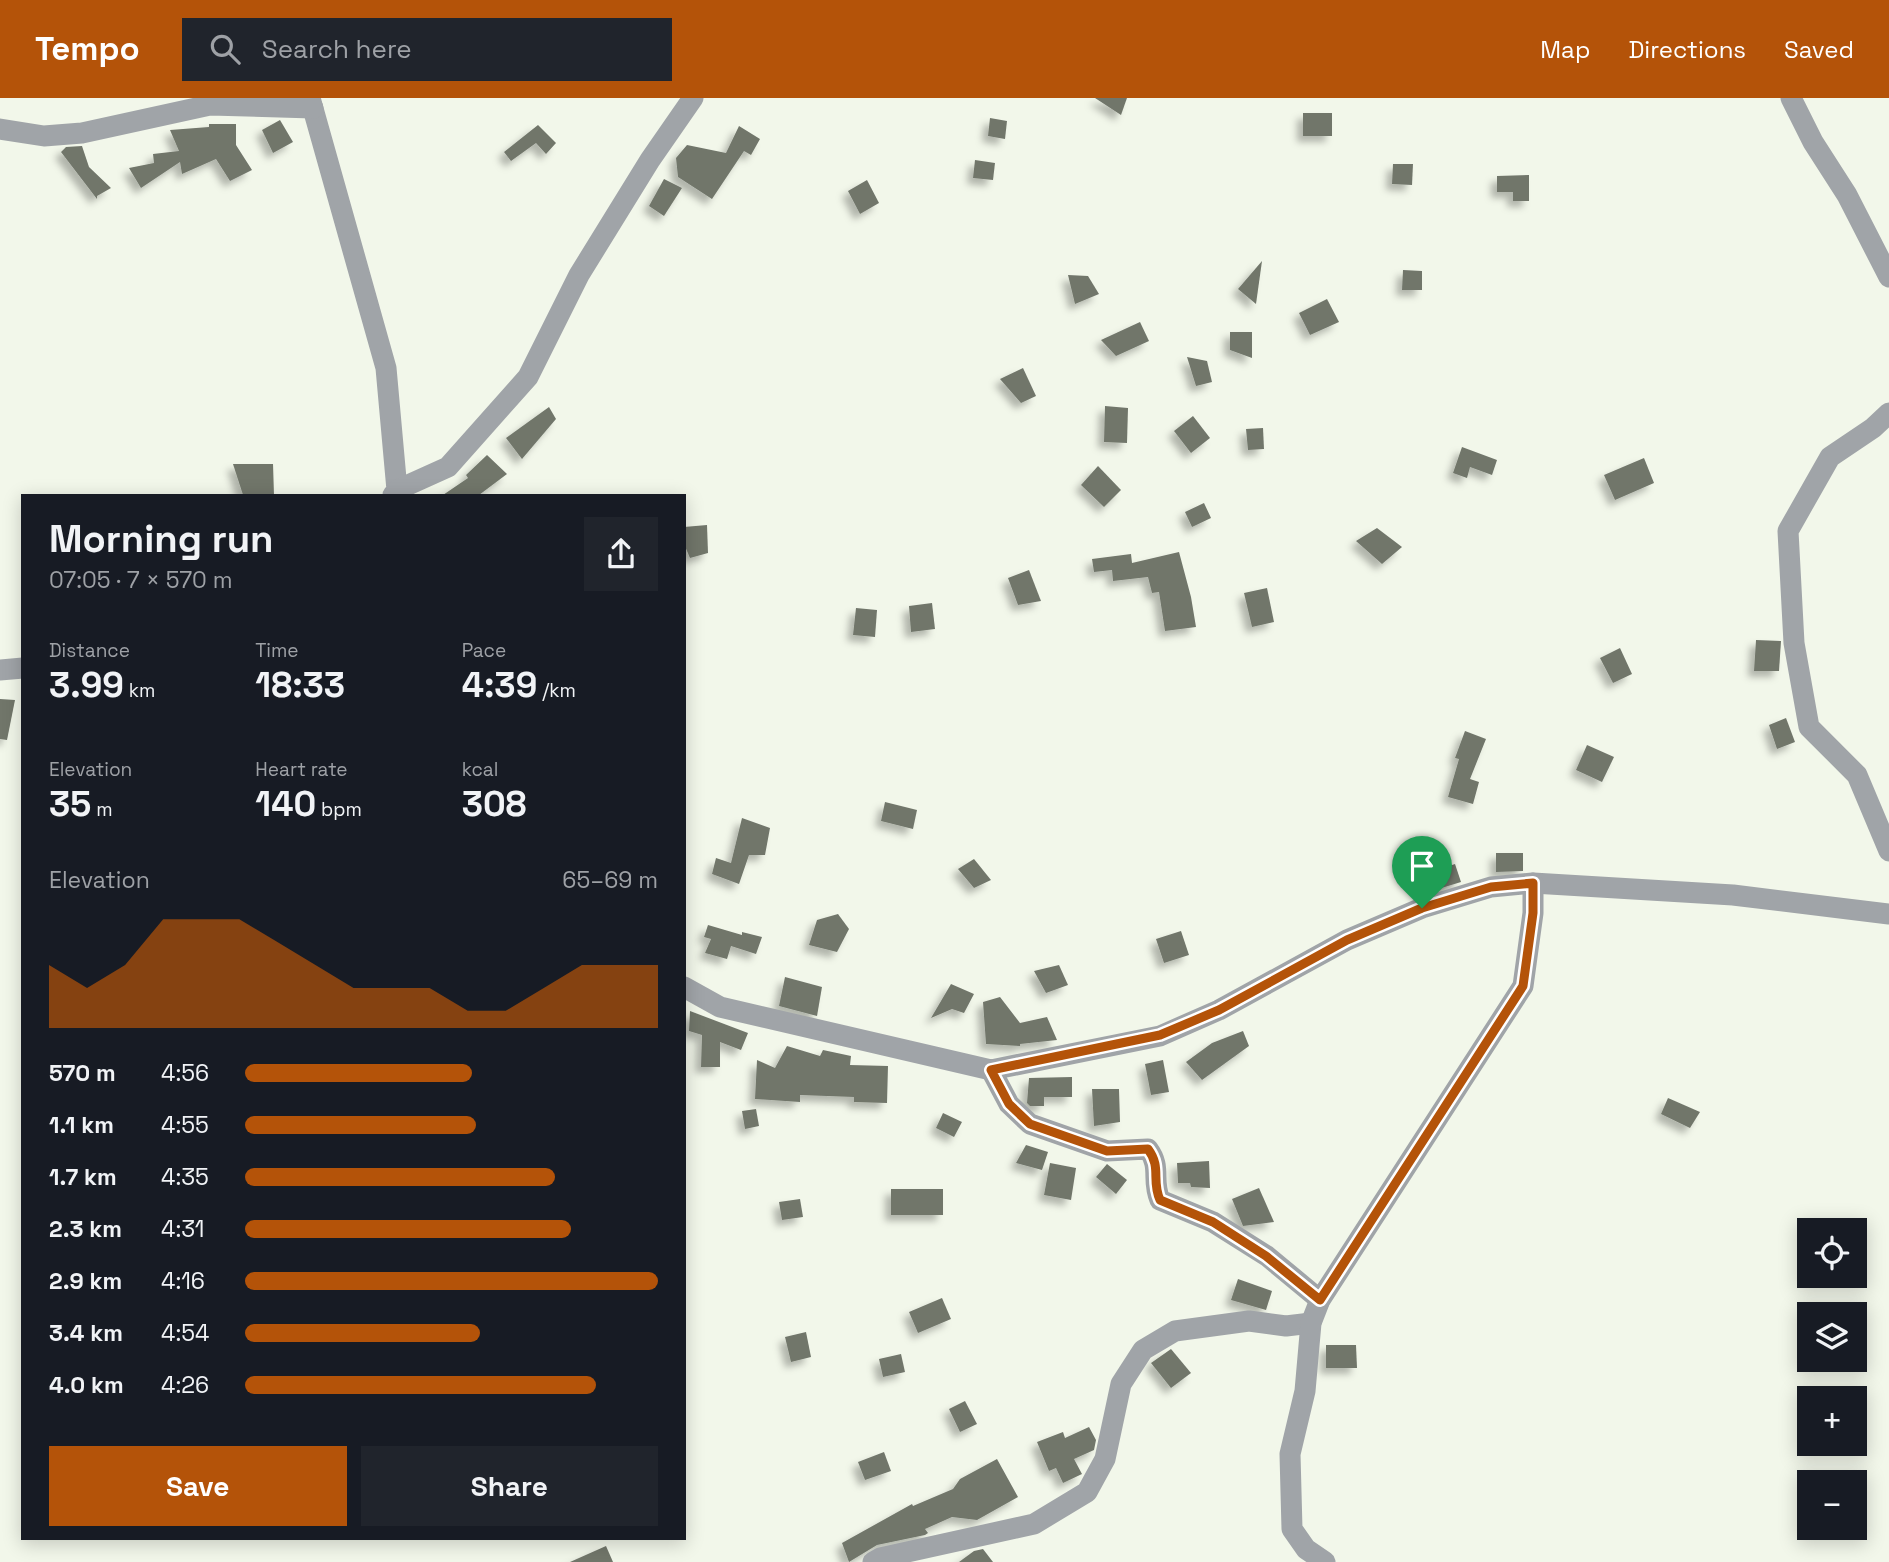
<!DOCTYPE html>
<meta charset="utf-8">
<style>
body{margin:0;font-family:"Space Grotesk",sans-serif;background:#20242c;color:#f1f3f6;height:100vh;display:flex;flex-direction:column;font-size:26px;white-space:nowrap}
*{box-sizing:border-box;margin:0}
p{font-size:23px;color:#9ea1a6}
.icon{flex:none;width:38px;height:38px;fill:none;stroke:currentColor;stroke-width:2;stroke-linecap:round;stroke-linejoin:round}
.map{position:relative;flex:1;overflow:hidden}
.sheet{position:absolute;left:21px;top:396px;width:665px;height:1046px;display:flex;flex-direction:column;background:#171b24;border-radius:0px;box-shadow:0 4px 18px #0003}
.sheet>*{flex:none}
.tools{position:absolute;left:1797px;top:1120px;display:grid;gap:14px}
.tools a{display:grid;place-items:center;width:70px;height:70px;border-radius:0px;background:#171b24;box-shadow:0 4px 18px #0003;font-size:35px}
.pin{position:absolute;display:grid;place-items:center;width:60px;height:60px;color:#fff;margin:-72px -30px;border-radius:50% 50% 50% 0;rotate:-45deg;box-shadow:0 0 7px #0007}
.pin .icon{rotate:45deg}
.round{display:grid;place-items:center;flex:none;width:74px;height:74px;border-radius:0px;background:#20242c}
.headline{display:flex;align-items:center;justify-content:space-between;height:119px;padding:0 28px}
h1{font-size:38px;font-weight:600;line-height:52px}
.metrics{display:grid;grid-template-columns:repeat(3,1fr);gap:10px;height:119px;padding:7px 28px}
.metrics div{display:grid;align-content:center}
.metrics b{font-size:35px;font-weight:600}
.metrics small{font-size:19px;font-weight:400}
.metrics p{font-size:19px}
.chart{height:196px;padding:14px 28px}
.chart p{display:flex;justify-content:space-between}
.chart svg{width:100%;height:126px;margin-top:7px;fill:#b45309;opacity:.7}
.primary-button{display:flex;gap:14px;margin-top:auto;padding:14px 28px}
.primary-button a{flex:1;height:80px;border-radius:0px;background:#b45309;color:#fff;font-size:28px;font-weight:600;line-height:80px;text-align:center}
.primary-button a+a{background:#20242c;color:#f1f3f6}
ul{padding:0 28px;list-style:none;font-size:23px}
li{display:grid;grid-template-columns:112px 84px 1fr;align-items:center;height:52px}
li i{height:18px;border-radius:9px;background:#b45309}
header{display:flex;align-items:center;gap:42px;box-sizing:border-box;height:98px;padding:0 35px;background:#b45309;color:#fff}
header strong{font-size:33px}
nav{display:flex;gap:38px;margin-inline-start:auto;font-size:24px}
.search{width:490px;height:63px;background:#20242c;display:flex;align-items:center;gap:18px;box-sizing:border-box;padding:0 24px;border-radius:0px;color:#9ea1a6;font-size:26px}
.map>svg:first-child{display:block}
</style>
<header>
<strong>Tempo</strong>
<div class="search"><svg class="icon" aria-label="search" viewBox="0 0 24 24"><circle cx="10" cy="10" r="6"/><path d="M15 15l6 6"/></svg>Search here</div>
<nav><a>Map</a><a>Directions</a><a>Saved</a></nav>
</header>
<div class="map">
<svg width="1889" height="1464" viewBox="0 0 1889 1464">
<defs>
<filter id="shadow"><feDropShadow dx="-6" dy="6" stdDeviation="3.5" flood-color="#0004"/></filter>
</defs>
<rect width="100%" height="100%" fill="#f2f7ea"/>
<g fill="#71766b" filter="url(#shadow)">
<polygon points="1095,0 1127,0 1121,17"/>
<rect x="1303" y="15" width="29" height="23"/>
<polygon points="990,20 1007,23 1005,41 988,38"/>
<polygon points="280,22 293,44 273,55 262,32"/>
<polygon points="209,26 236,26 236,47 252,72 230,83 216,61 182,76 180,64 141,90 129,70 154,65 153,56 179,53 170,32 209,29"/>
<polygon points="538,27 556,45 546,56 536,45 511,63 504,54"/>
<polygon points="739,28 760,41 751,57 744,53 712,101 678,79 676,60 687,47 726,55"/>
<polygon points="82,48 89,69 111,90 97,98 97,101 61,54 66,49"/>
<polygon points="975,62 995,65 993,82 973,80"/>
<polygon points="1393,66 1413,66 1412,87 1392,86"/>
<polygon points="1529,77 1529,103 1513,103 1513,94 1497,94 1497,78"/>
<polygon points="664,81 682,90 664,118 649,108"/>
<polygon points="867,82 879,105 860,116 848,93"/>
<polygon points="1262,163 1256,206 1238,191"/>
<polygon points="1403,172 1422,173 1422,192 1402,192"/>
<polygon points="1068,177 1088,178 1099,196 1075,206"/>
<polygon points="1327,201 1339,224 1310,237 1299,215"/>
<polygon points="1140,224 1149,243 1116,258 1101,242"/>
<polygon points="1230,234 1252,234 1252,260 1230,252"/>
<polygon points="1187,259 1207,263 1212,284 1196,288"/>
<polygon points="1023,270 1036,298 1021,305 1000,281"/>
<polygon points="1105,308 1128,310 1127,345 1104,344"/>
<polygon points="549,309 556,321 522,361 506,340"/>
<polygon points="1193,318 1210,340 1191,355 1174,333"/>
<polygon points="1263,330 1264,351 1248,352 1246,331"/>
<polygon points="1462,349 1497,362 1492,377 1470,369 1467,380 1453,375"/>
<polygon points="487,357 507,376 479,397 443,397 468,380 466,377"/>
<polygon points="1644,360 1654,385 1615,402 1604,377"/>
<polygon points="233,366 273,366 274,397 243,397"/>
<polygon points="1098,368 1121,392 1104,409 1081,387"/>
<polygon points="1204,405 1211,420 1192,429 1185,414"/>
<polygon points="707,427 708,455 690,460 684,446 684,429"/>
<polygon points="1377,430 1402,449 1382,466 1356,443"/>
<polygon points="1179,454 1191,499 1196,529 1165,533 1159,494 1152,495 1148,479 1113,483 1112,472 1094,474 1092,461 1131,456 1132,465"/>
<polygon points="1029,472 1041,503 1018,507 1008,480"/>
<polygon points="1267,490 1274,524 1252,529 1244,495"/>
<polygon points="932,505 935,531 911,534 909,508"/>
<polygon points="856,510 877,512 875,539 853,537"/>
<polygon points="1756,542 1781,543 1779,573 1754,573"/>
<polygon points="1620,550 1632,576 1613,585 1600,560"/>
<polygon points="0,601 15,602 7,642 0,641"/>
<polygon points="1786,620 1795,644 1777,651 1769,627"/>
<polygon points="1465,633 1486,641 1470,681 1479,684 1473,706 1448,699 1459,661 1455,660"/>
<polygon points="1587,647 1614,659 1602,684 1576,672"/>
<polygon points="885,704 917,712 913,731 881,723"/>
<polygon points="742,720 770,730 765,757 749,757 739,786 712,776 716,760 731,765"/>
<polygon points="1496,755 1523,755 1523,773 1496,774"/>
<polygon points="974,761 991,782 974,790 958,771"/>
<polygon points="1455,766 1461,784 1435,792 1429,775"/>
<polygon points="838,816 849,831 837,854 809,847 817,822"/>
<polygon points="708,827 742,837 742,834 762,839 756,856 731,848 727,861 705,855 711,841 704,839"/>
<polygon points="1181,833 1189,857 1164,865 1156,841"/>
<polygon points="1059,867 1068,887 1046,895 1034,873"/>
<polygon points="785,879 822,889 817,918 779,908"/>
<polygon points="951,886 974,896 964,915 952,911 931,920"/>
<polygon points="1000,899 1020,925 1047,919 1057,942 1020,946 1020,948 986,946 983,904"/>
<polygon points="690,913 748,935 741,952 720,944 720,969 701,969 702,937 689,933"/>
<polygon points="1243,933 1249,948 1202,982 1186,964 1212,945"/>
<polygon points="787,948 820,958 823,952 851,958 850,967 888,968 887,1005 854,1004 854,999 800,997 800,1004 755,1001 757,962 775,970"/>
<polygon points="1163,962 1169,994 1151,997 1145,966"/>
<polygon points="1072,979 1072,999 1044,999 1044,1008 1030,1008 1027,1005 1029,980"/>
<polygon points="1092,991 1119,991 1120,1024 1094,1028"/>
<polygon points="1668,1000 1700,1014 1690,1030 1661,1016"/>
<polygon points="756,1011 759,1028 745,1031 742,1013"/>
<polygon points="943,1015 962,1024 954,1039 936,1030"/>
<polygon points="1026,1047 1048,1054 1042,1072 1016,1065"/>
<polygon points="1209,1063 1210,1090 1191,1089 1190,1085 1178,1085 1177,1065"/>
<polygon points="1050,1065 1076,1070 1071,1102 1044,1097"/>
<polygon points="1107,1066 1127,1082 1116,1096 1096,1079"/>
<polygon points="1259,1090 1274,1124 1243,1128 1232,1101"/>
<rect x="891" y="1091" width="52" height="26"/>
<polygon points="800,1101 803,1119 782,1122 779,1104"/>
<polygon points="1238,1181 1272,1193 1266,1212 1231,1202"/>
<polygon points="942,1200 951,1221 918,1235 909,1214"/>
<polygon points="806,1234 811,1259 791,1264 785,1239"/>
<polygon points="1326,1247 1356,1247 1357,1270 1326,1270"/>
<polygon points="1171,1251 1191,1275 1171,1290 1151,1265"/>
<polygon points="901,1256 905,1274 883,1279 879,1261"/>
<polygon points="965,1303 977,1326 960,1334 949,1311"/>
<polygon points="1089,1329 1096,1342 1094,1352 1074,1361 1082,1376 1063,1385 1056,1370 1049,1373 1037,1344 1063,1334 1065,1340"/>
<polygon points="884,1354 891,1373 865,1382 858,1364"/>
<polygon points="997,1361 1018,1399 977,1422 952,1419 925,1431 928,1435 925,1437 877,1447 849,1464 842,1445 912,1406 913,1408 953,1391 960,1381"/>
<polygon points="606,1448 613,1464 570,1464"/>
<polygon points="983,1451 993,1464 959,1464 974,1453"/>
</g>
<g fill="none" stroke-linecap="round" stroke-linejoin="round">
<g stroke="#a0a4a8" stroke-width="21">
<polyline points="310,0 386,270 397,392 393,397"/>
<polyline points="1791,0 1813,44 1847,97 1889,179"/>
<polyline points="0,31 44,38 82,35 210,7 313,10"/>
<polyline points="1889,315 1873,330 1830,359 1788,433 1794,545 1809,629 1857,677 1889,753"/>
<polyline points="397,392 448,369 528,279 579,177 650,62 693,0"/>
<polyline points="0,572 23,570"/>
<polyline points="684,889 720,909 991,972 1160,938 1219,912 1347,842 1422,810 1491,789 1533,785 1733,797 1889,816"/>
<path d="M991,972l18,34 21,20 77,27 41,-2c14,19 3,30 12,51l53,22 54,34 53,44"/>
<polyline points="873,1464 880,1460 1034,1426 1087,1394 1105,1361 1121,1286 1143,1252 1175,1233 1249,1223 1286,1228 1311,1225"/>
<polyline points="1325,1464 1306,1451 1292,1431 1290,1356 1305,1293 1311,1225 1320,1202 1523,888 1533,815 1533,785"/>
</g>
</g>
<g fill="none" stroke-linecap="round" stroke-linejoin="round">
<defs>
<path id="route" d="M1533,785v30l-10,73 -203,314 -54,-44 -53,-34 -53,-22c-9,-20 2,-32 -12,-51l-41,2 -77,-27 -21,-20 -18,-34 169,-35 59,-25 128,-70 75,-32 69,-21z"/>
</defs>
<use href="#route" stroke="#fff" stroke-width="14"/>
<use href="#route" stroke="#b45309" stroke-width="9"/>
</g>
</svg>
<div class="tools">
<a><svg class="icon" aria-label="locate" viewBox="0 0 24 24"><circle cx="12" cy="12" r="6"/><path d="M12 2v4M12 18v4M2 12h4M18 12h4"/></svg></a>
<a><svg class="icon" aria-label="layers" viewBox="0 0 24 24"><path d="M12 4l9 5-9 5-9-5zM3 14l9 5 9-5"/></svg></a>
<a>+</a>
<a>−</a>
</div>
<div class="pin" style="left:1422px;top:810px;background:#1e9e55"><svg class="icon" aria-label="arrive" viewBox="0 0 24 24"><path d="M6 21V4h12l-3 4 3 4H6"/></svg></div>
<section class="sheet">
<div class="headline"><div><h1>Morning run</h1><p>07:05 · 7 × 570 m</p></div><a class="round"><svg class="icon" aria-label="share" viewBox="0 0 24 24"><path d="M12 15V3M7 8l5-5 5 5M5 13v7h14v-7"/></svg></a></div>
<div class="metrics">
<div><p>Distance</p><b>3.99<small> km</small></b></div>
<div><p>Time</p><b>18:33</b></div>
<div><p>Pace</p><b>4:39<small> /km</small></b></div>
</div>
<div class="metrics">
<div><p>Elevation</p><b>35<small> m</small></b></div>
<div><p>Heart rate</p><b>140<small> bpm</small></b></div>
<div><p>kcal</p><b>308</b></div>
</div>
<div class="chart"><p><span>Elevation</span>65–69 m</p>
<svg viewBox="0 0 160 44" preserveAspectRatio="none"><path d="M0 44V22L10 30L20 22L30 6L40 6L50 6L60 14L70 22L80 30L90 30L100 30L110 38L120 38L130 30L140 22L150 22L160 22V44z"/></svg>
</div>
<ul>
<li><b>570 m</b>4:56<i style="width:55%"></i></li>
<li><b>1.1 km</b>4:55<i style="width:56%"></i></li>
<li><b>1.7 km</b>4:35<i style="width:75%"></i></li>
<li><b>2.3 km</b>4:31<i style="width:79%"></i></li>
<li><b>2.9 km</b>4:16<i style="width:100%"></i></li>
<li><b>3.4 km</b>4:54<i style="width:57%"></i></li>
<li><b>4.0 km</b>4:26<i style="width:85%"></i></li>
</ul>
<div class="primary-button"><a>Save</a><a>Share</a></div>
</section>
</div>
